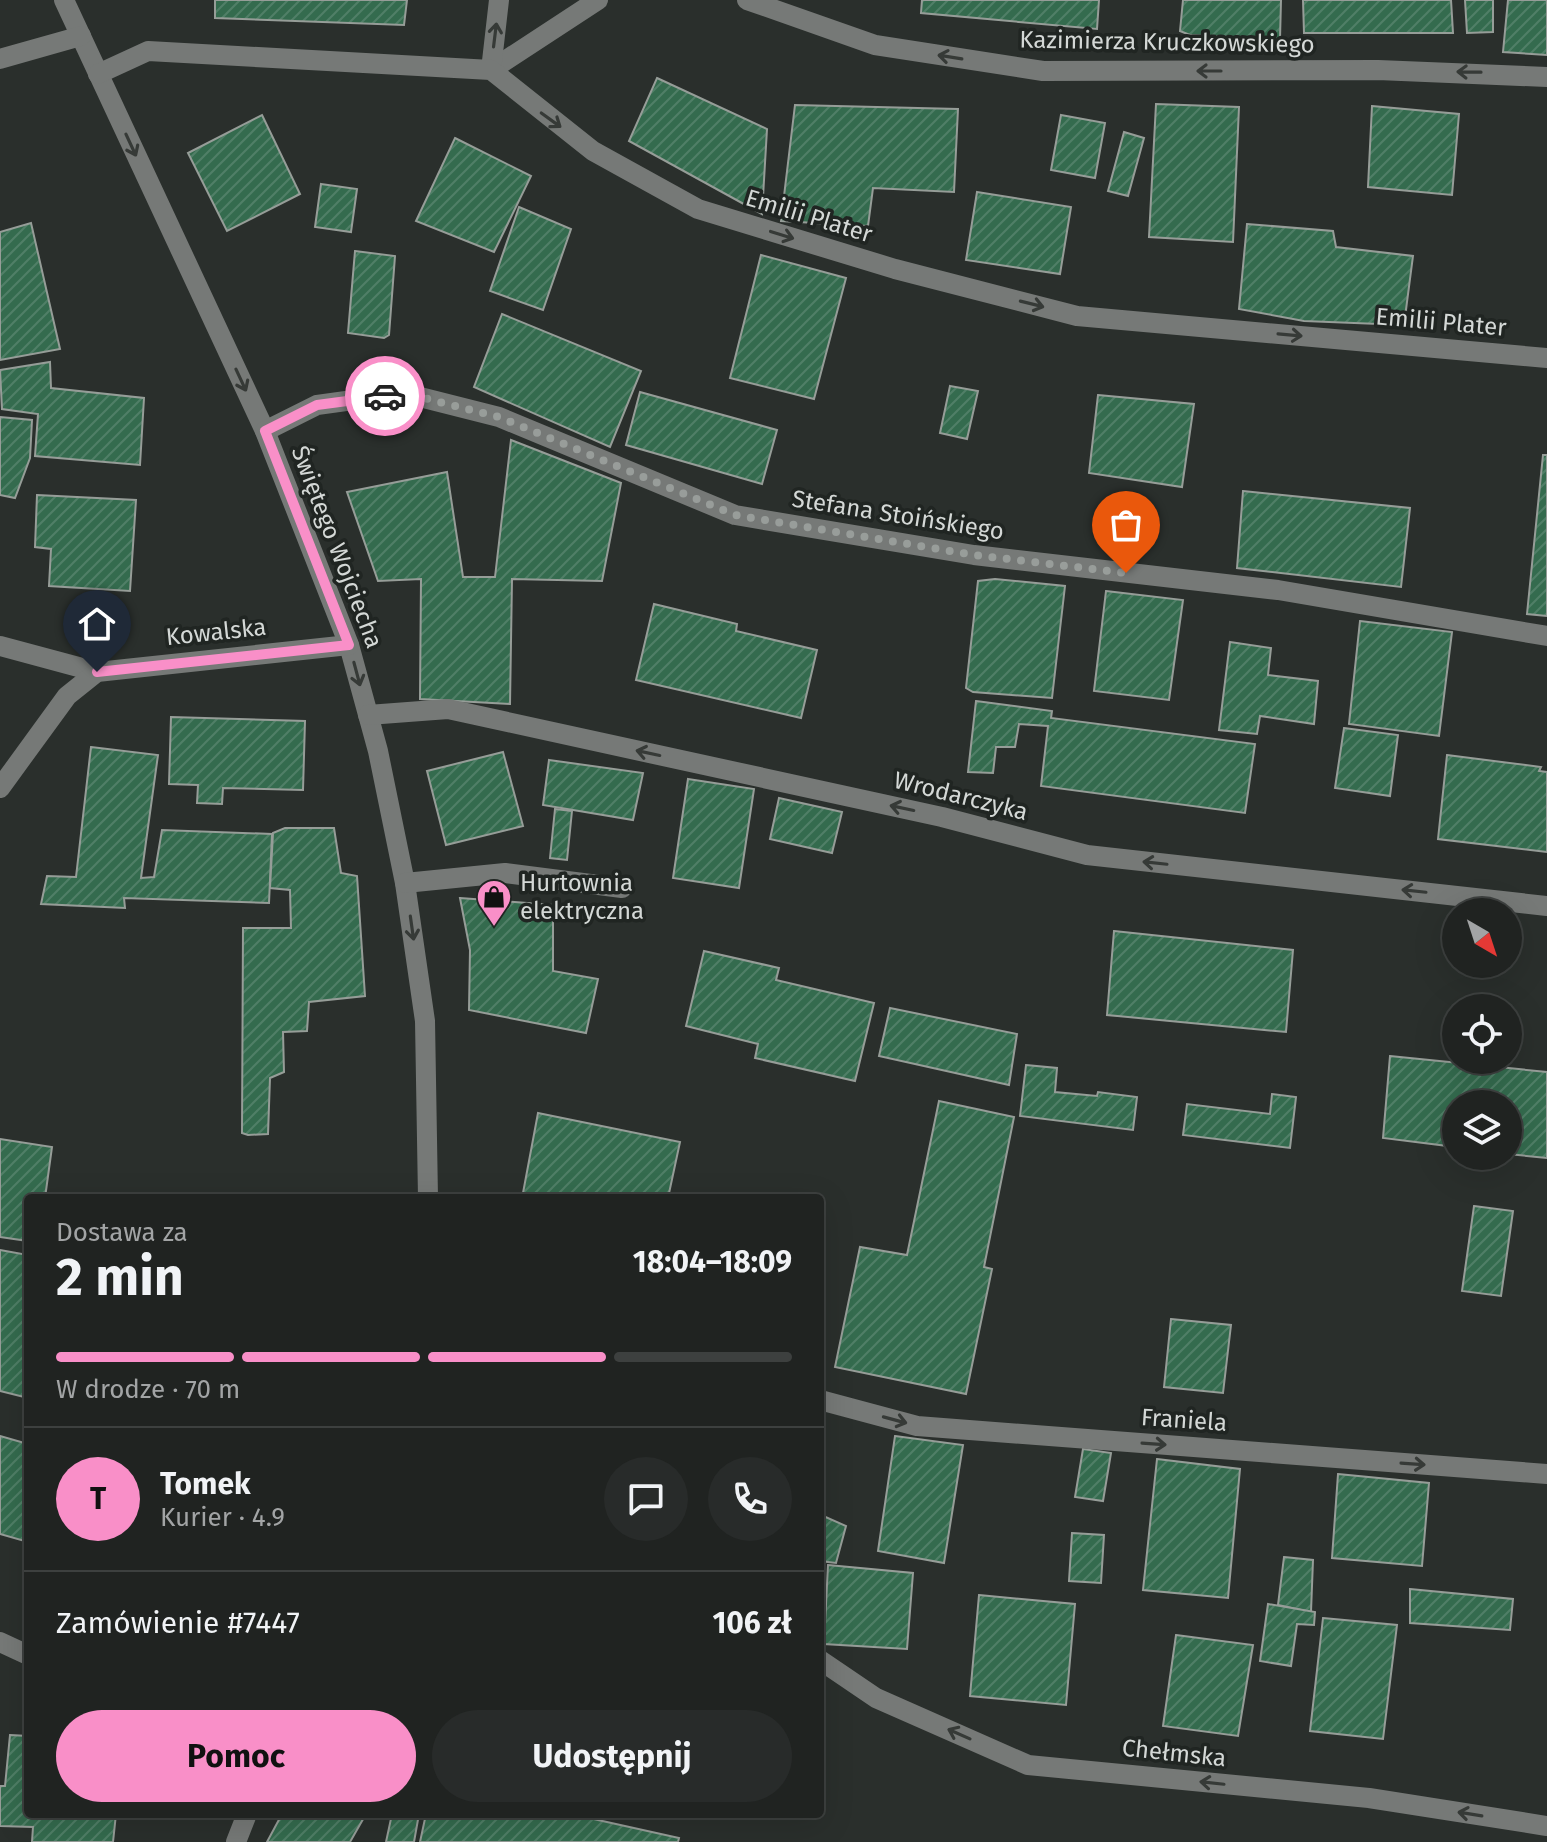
<!DOCTYPE html>
<html lang="pl">
<head>
<meta charset="utf-8">
<style>
	body { margin:0; font-family:"Fira Sans",sans-serif; background:#282b2a; color:#f1f3f6; height:100vh; display:flex; flex-direction:column; font-size:30px; white-space:nowrap }
	* { box-sizing:border-box; margin:0 }
	p { font-size:26px; color:#a2a4a5 }
	.icon { flex:none; width:44px; height:44px; fill:none; stroke:currentColor; stroke-width:2; stroke-linecap:round; stroke-linejoin:round }
	.map { position:relative; flex:1; overflow:hidden }
	.details { position:absolute; left:24px; top:1194px; width:800px; height:624px; display:flex; flex-direction:column; background:#202321; border-radius:8px; box-shadow:0 8px 32px #0002,0 0 0 2px #3d403f }
	.details>* { flex:none }
	.needle { width:52px; rotate:141deg }
	.fabs { position:absolute; left:1442px; top:898px; display:grid; gap:16px }
	.fabs a { display:grid; place-items:center; width:80px; height:80px; border-radius:50%; background:#202321; box-shadow:0 8px 32px #0002,0 0 0 2px #3d403f; font-size:40px }
	.pin { position:absolute; display:grid; place-items:center; width:68px; height:68px; color:#fff; margin:-82px -34px; border-radius:50% 50% 50% 0; rotate:-45deg; box-shadow:0 0 8px #0007 }
	.pin .icon { rotate:45deg }
	.courier { position:absolute; display:grid; place-items:center; width:80px; height:80px; margin:-40px; border:6px solid #f98fc8; border-radius:50%; background:#fff; color:#222; box-shadow:0 2px 10px #0007 }
	.overview em { font-style:normal; font-weight:700 }
	.overview div { display:flex; flex-direction:column-reverse }
	.overview { display:flex; align-items:center; justify-content:space-between; height:136px; padding:0 32px }
	h1 { font-size:52px; font-weight:700; line-height:60px }
	.bar { display:grid; grid-template-columns:repeat(4,1fr); gap:12px 8px; align-content:center; height:96px; padding:0 32px }
	.bar i { height:10px; border-radius:6px; background:#3d403f }
	.bar .active { background:#f98fc8 }
	.bar p { grid-column:span 4 }
	.line { display:flex; align-items:center; gap:20px; padding:0 32px; border-top:2px solid #3d403f }
	.line div { flex:1 }
	.round { display:grid; place-items:center; flex:none; width:84px; height:84px; border-radius:42px; background:#282b2a }
	.action { display:flex; gap:16px; margin-top:auto; padding:16px 32px }
	.action a { flex:1; height:92px; border-radius:48px; background:#f98fc8; color:#111; font-size:32px; font-weight:700; line-height:92px; text-align:center }
	.action a+a { background:#282b2a; color:#f1f3f6 }
	.map>svg:first-child { display:block }
</style>
</head>
<body>
<div class="map">
<svg width="1547" height="1842" viewBox="0 0 1547 1842">
	<defs>
		<pattern id="building-hatch" width="6" height="6" patternUnits="userSpaceOnUse" patternTransform="scale(2)"><rect width="6" height="6" fill="#346b4e"/><path d="M-1 1l2-2M0 6l6-6M5 7l2-2" fill="none" stroke="#507f67"/></pattern>
	</defs>
	<rect width="100%" height="100%" fill="#2a2f2c"/>
	<g fill="url(#building-hatch)" stroke="#969d98" stroke-width="2">
		<path d="M215 0H407L404 25 215 18Z"/>
		<path d="M922 0H1099L1097 29 921 13Z"/>
		<path d="M1183 0H1281L1280 39 1190 35 1180 31Z"/>
		<path d="M1303 0H1451L1453 33H1304Z"/>
		<path d="M1465 0H1493V32L1467 33Z"/>
		<path d="M1508 0H1547V55L1503 52Z"/>
		<path d="M657 78 767 129 762 214 629 141Z"/>
		<path d="M1156 104 1239 107 1233 242 1149 237Z"/>
		<path d="M795 105 958 109 954 192 873 188 868 226 781 221Z"/>
		<path d="M1372 106 1459 114 1452 195 1368 187Z"/>
		<path d="M262 115 300 194 227 231 188 153Z"/>
		<path d="M1061 115 1105 123 1095 178 1051 170Z"/>
		<path d="M1124 132 1144 138 1128 196 1108 191Z"/>
		<path d="M455 138 531 176 494 252 416 221Z"/>
		<path d="M321 184 357 189 351 232 315 227Z"/>
		<path d="M977 192 1071 207 1060 274 966 260Z"/>
		<path d="M519 207 571 229 543 310 490 291Z"/>
		<path d="M31 223 60 349 0 360V232Z"/>
		<path d="M1247 224 1333 231 1336 247 1413 256 1404 325 1304 321 1239 309Z"/>
		<path d="M355 251 395 256 389 335 384 338 348 333Z"/>
		<path d="M761 255 846 278 814 399 730 378Z"/>
		<path d="M502 314 641 371 610 447 474 387Z"/>
		<path d="M50 362 51 388 144 398 140 465 35 456 38 414 2 409 0 370Z"/>
		<path d="M950 386 978 391 967 439 940 433Z"/>
		<path d="M640 392 777 430 762 484 626 445Z"/>
		<path d="M1098 395 1194 404 1182 487 1089 473Z"/>
		<path d="M0 417 32 420 30 458 15 498 0 495Z"/>
		<path d="M511 440 621 483 602 581 512 579 510 704 420 699 421 579 378 581 347 492 447 472 463 577H495Z"/>
		<path d="M1543 455H1547V616L1527 614Z"/>
		<path d="M1243 491 1410 508 1401 587 1237 568Z"/>
		<path d="M37 495 136 500 130 591 49 586 51 549 35 547Z"/>
		<path d="M995 579 1065 586 1052 698 973 692 966 688 978 581Z"/>
		<path d="M1106 591 1183 600 1169 700 1094 691Z"/>
		<path d="M654 604 737 624 736 631 817 650 801 718 636 680Z"/>
		<path d="M1360 621 1452 632 1439 736 1349 724Z"/>
		<path d="M1230 642 1271 648 1268 675 1318 681 1314 724 1260 716 1257 734 1219 730Z"/>
		<path d="M976 701 1052 711 1051 718 1255 744 1245 813 1041 786 1048 726 1019 724 1015 747H996L993 773 968 772Z"/>
		<path d="M171 717 305 721 303 790 223 788 222 804 197 803 198 785 169 784Z"/>
		<path d="M1344 728 1398 735 1390 796 1335 788Z"/>
		<path d="M91 747 158 755 141 878 154 877 162 830 272 834 269 903 124 898 125 908 41 904 47 876 76 877Z"/>
		<path d="M503 752 523 826 446 845 427 771Z"/>
		<path d="M1447 755 1541 767 1539 771 1547 772V852L1438 839Z"/>
		<path d="M549 760 643 773 633 820 543 805Z"/>
		<path d="M688 779 754 789 739 888 673 878Z"/>
		<path d="M779 798 842 812 832 853 770 839Z"/>
		<path d="M555 809 572 811 567 860 550 858Z"/>
		<path d="M285 828H334L341 873 357 876 365 996 309 1002 307 1031 283 1032 284 1072 270 1078 268 1134 248 1135 242 1133 243 928H291L290 890 270 888 273 833Z"/>
		<path d="M460 898 553 905V971L598 979 586 1033 469 1010 470 950Z"/>
		<path d="M1114 931 1293 950 1286 1032 1107 1015Z"/>
		<path d="M704 951 779 968 776 980 874 1003 855 1081 755 1058 758 1044 686 1026Z"/>
		<path d="M890 1008 1017 1034 1009 1085 879 1056Z"/>
		<path d="M1390 1056 1547 1072V1158L1508 1154V1104H1456V1147L1383 1138Z"/>
		<path d="M1026 1065 1057 1068 1055 1092 1097 1096 1098 1092 1137 1097 1133 1130 1020 1116Z"/>
		<path d="M1272 1094 1296 1097 1290 1148 1183 1135 1187 1104 1270 1114Z"/>
		<path d="M939 1101 1014 1117 984 1267 992 1269 966 1394 835 1367 860 1247 907 1255Z"/>
		<path d="M538 1113 680 1142 668 1198H549L523 1193Z"/>
		<path d="M0 1139 52 1147 45 1198H28V1241L0 1237Z"/>
		<path d="M1474 1206 1513 1211 1501 1296 1462 1291Z"/>
		<path d="M0 1250 28 1255V1398L0 1391Z"/>
		<path d="M1171 1319 1231 1325 1223 1393 1164 1387Z"/>
		<path d="M0 1436 28 1444V1542L0 1534Z"/>
		<path d="M895 1436 963 1445 944 1563 878 1551Z"/>
		<path d="M1083 1449 1111 1453 1103 1501 1075 1497Z"/>
		<path d="M1157 1459 1240 1469 1228 1598 1143 1590Z"/>
		<path d="M1338 1474 1429 1483 1422 1566 1332 1558Z"/>
		<path d="M821 1515 846 1526 836 1563 820 1561Z"/>
		<path d="M1072 1533 1104 1535 1101 1583 1069 1581Z"/>
		<path d="M1284 1557 1313 1560 1311 1612 1278 1605Z"/>
		<path d="M828 1565 913 1573 907 1649 824 1644Z"/>
		<path d="M1410 1589 1513 1599 1510 1630 1410 1623Z"/>
		<path d="M979 1595 1075 1604 1066 1705 970 1696Z"/>
		<path d="M1268 1604 1315 1612 1314 1625 1297 1624 1291 1666 1260 1661Z"/>
		<path d="M1323 1618 1397 1625 1383 1739 1310 1731Z"/>
		<path d="M1176 1635 1253 1645 1238 1736 1163 1726Z"/>
		<path d="M10 1735 28 1736V1814H116L113 1842H32L33 1827 0 1826V1786H5Z"/>
		<path d="M282 1814H366L350 1842H267Z"/>
		<path d="M419 1814 414 1842H386L392 1814Z"/>
		<path d="M426 1814H571L679 1838 678 1842H420Z"/>
	</g>
	<g fill="none" stroke-linecap="round" stroke-linejoin="round">
		<g stroke="#767977" stroke-width="20">
			<path d="M64 0 265 431 349 645 378 751 405 883 425 1021 428 1198"/>
			<path d="M747 0 875 45 1043 71 1378 70 1547 77"/>
			<path d="M0 59 81 36"/>
			<path d="M491 70 598 0"/>
			<path d="M491 70 499 0"/>
			<path d="M98 74 148 51 491 70 593 151 698 209 895 269 1077 316 1547 358"/>
			<path d="M265 431 317 405 404 393 499 417 735 515 974 555 1278 590 1547 636"/>
			<path d="M0 646 97 672"/>
			<path d="M368 715 448 709 942 817 1087 855 1547 906"/>
			<path d="M0 788 67 696 97 672 349 645"/>
			<path d="M405 883 505 873 622 888"/>
			<path d="M820 1400 917 1426 1547 1474"/>
			<path d="M0 1642 28 1655"/>
			<path d="M820 1660 876 1698 1028 1765 1369 1798 1547 1826"/>
			<path d="M236 1842 247 1814"/>
		</g>
	</g>
	<defs><path id="oneway-shaft" d="M-6 0H5M1.5-3L5.5 0L1.5 3" fill="none" stroke-width="1.6" stroke-linecap="round" stroke-linejoin="round" transform="scale(2)"/></defs>
	<g stroke="#363a37">
		<use href="#oneway-shaft" transform="translate(495 35) rotate(-83)"/>
		<use href="#oneway-shaft" transform="translate(950 57) rotate(-171)"/>
		<use href="#oneway-shaft" transform="translate(1209 71) rotate(180)"/>
		<use href="#oneway-shaft" transform="translate(1469 72) rotate(-179)"/>
		<use href="#oneway-shaft" transform="translate(551 120) rotate(36)"/>
		<use href="#oneway-shaft" transform="translate(131 145) rotate(65)"/>
		<use href="#oneway-shaft" transform="translate(782 235) rotate(17)"/>
		<use href="#oneway-shaft" transform="translate(1032 304) rotate(14)"/>
		<use href="#oneway-shaft" transform="translate(1290 335) rotate(5)"/>
		<use href="#oneway-shaft" transform="translate(241 380) rotate(65)"/>
		<use href="#oneway-shaft" transform="translate(357 674) rotate(75)"/>
		<use href="#oneway-shaft" transform="translate(648 753) rotate(-168)"/>
		<use href="#oneway-shaft" transform="translate(902 808) rotate(-168)"/>
		<use href="#oneway-shaft" transform="translate(1155 863) rotate(-174)"/>
		<use href="#oneway-shaft" transform="translate(1414 891) rotate(-174)"/>
		<use href="#oneway-shaft" transform="translate(412 928) rotate(82)"/>
		<use href="#oneway-shaft" transform="translate(895 1420) rotate(15)"/>
		<use href="#oneway-shaft" transform="translate(1154 1444) rotate(4)"/>
		<use href="#oneway-shaft" transform="translate(1413 1464) rotate(4)"/>
		<use href="#oneway-shaft" transform="translate(959 1734) rotate(-156)"/>
		<use href="#oneway-shaft" transform="translate(1212 1783) rotate(-174)"/>
		<use href="#oneway-shaft" transform="translate(1470 1814) rotate(-171)"/>
	</g>
	<g fill="none" stroke-linecap="round" stroke-linejoin="round">
		<path stroke="#989d9a" stroke-width="8" stroke-dasharray="0 14.4" d="M385 396 404 393 499 417 735 515 974 555 1126 573"/>
		<path stroke="#f98fc8" stroke-width="10" d="M97 672 349 645 265 431 317 405 385 396"/>
	</g>
	<defs>
		<symbol id="shop-pin" viewBox="-11 -11 22 30"><path d="M0 17L-7.5 6A9.5 9.5 0 1 1 7.5 6Z" fill="#f98fc8" stroke="#202522"/><path d="M-5-2.5h2.3a2.7 3.5 0 0 1 5.4 0H5L5.5 6h-11ZM-1.5-2.5h3a1.5 2.3 0 0 0-3 0Z" fill="#111"/></symbol>
	</defs>
	<g fill-rule="evenodd">
		<use href="#shop-pin" x="474" y="877" width="40" height="54"/>
	</g>
	<g text-anchor="middle" stroke-width="7" stroke-linejoin="round" paint-order="stroke">
		<g font-size="24" fill="#d4d8d6" stroke="#202522">
			<text transform="translate(1167 42) rotate(1)" y="8">Kazimierza Kruczkowskiego</text>
			<text transform="translate(809 216) rotate(17)" y="8">Emilii Plater</text>
			<text transform="translate(1441 322) rotate(5)" y="8">Emilii Plater</text>
			<text transform="translate(898 515) rotate(9)" y="8">Stefana Stoińskiego</text>
			<text transform="translate(337 547) rotate(69)" y="8">Świętego Wojciecha</text>
			<text transform="translate(216 632) rotate(-6)" y="8">Kowalska</text>
			<text transform="translate(961 796) rotate(14)" y="8">Wrodarczyka</text>
			<text transform="translate(1184 1420) rotate(4)" y="8">Franiela</text>
			<text transform="translate(1174 1753) rotate(6)" y="8">Chełmska</text>
		</g>
		<g font-size="24" fill="#d4d8d6" stroke="#202522" text-anchor="start">
			<text x="520" y="891">Hurtownia<tspan x="520" dy="28">elektryczna</tspan></text>
		</g>
	</g>
</svg>
<div class="fabs">
<a><svg class="needle" viewBox="-14 -14 28 28"><path d="M0-13l5 13h-10z" fill="#e53935"/><path d="M0 13l5-13h-10z" fill="#a2a4a5"/></svg></a>
<a><svg class="icon" aria-label="locate" viewBox="0 0 24 24"><circle cx="12" cy="12" r="6"/><path d="M12 2v4M12 18v4M2 12h4M18 12h4"/></svg></a>
<a><svg class="icon" aria-label="layers" viewBox="0 0 24 24"><path d="M12 4l9 5-9 5-9-5zM3 14l9 5 9-5"/></svg></a>
</div>
<div class="pin" style="left:1126px;top:573px;background:#ea580c"><svg class="icon" aria-label="bag" viewBox="0 0 24 24"><path d="M5 8h14l-1 12H6zM9 8a3 3 0 0 1 6 0"/></svg></div>
<div class="pin" style="left:97px;top:672px;background:#1f2937"><svg class="icon" aria-label="home" viewBox="0 0 24 24"><path d="M3 11l9-7 9 7M6 9v11h12V9"/></svg></div>
<div class="courier" style="left:385px;top:396px"><svg class="icon" aria-label="car" viewBox="0 0 24 24"><path d="M5 17H2v-5l4-1 3-4h7l3 4 3 1v5h-3M9 17h6M6 11h13"/><circle cx="7" cy="17" r="2"/><circle cx="17" cy="17" r="2"/></svg></div>
<section class="details">
<div class="overview"><div><h1>2 min</h1><p>Dostawa za</p></div><em>18:04–18:09</em></div>
<div class="bar"><i class="active"></i><i class="active"></i><i class="active"></i><i></i><p>W drodze · 70 m</p></div>
<div class="line" style="height:144px"><b class="round" style="background:#f98fc8;color:#111">T</b><div><b>Tomek</b><p>Kurier · 4.9</p></div><a class="round"><svg class="icon" aria-label="chat" viewBox="0 0 24 24"><path d="M4 5h16v11H9l-5 4z"/></svg></a><a class="round"><svg class="icon" aria-label="phone" viewBox="0 0 24 24"><path d="M5 4h4l2 5-3 2q2 4 5 5l2-3 5 2v4C11 20 4 13 5 4z"/></svg></a></div>
<div class="line" style="height:104px"><div>Zamówienie #7447</div><b>106 zł</b></div>
<div class="action"><a>Pomoc</a><a>Udostępnij</a></div>
</section>
</div>
</body>
</html>
